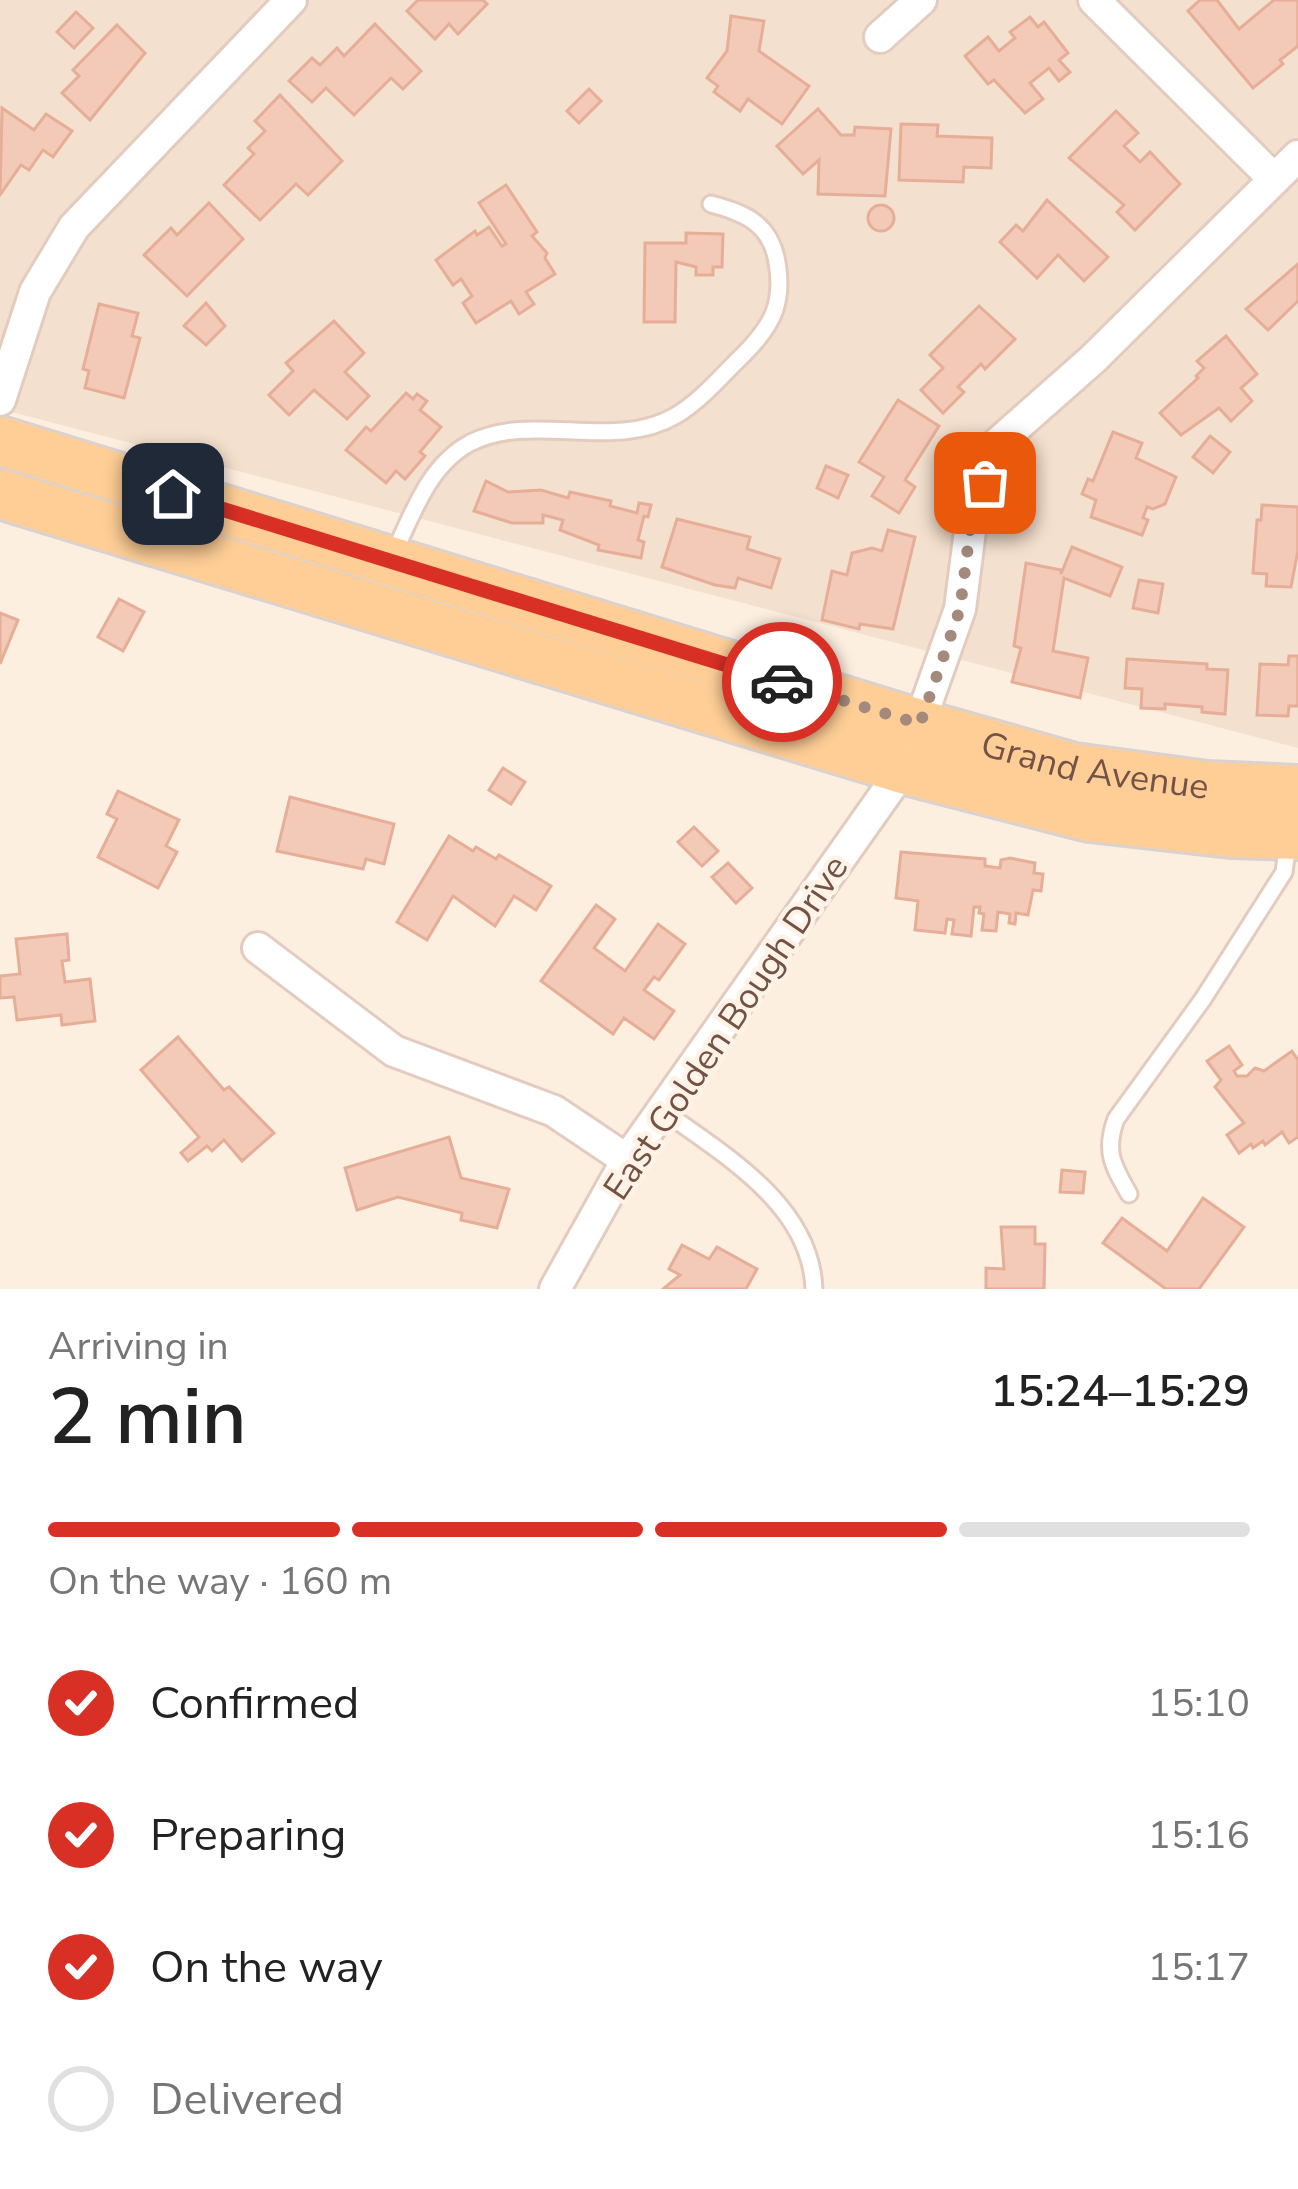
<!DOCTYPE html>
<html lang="en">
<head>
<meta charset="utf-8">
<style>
	body { margin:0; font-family:"Nunito Sans",sans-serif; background:#f2f2f2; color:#222; height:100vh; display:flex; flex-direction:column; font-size:45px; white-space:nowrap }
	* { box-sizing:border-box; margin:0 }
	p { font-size:39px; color:#767676 }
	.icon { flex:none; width:66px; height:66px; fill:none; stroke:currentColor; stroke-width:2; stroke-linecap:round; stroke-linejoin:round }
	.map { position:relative; height:1289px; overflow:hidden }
	.panel { display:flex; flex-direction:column; background:#fff; flex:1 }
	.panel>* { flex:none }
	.pin { position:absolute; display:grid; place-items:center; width:102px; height:102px; color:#fff; margin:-51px; border-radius:24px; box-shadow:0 6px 18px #0006 }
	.courier { position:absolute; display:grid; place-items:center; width:120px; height:120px; margin:-60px; border:9px solid #d93025; border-radius:50%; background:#fff; color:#222; box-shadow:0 3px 15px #0007 }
	.headline em { font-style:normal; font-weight:600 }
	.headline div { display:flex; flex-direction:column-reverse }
	.headline { display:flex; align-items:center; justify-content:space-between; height:204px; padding:0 48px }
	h1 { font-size:78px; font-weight:600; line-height:90px }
	.bar { display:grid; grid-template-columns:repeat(4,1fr); gap:18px 12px; align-content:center; height:144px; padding:0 48px }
	.bar i { height:15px; border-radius:9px; background:#e0e0e0 }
	.bar .selected { background:#d93025 }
	.bar p { grid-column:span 4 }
	ol { padding:0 48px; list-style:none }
	li { display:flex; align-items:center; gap:36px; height:132px }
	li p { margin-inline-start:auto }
	li .icon { padding:12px; border-radius:50%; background:#d93025; color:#fff; stroke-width:4 }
	li:last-child { color:#767676 }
	li i { width:66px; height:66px; border:6px solid #e0e0e0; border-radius:50% }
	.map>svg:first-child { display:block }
</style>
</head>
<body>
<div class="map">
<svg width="1298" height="1289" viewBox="0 0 1298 1289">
	<rect width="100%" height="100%" fill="#fdefe0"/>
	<path fill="#f4e0ce" d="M0 0H1298V748L0 409Z"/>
	<g fill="#f3c9b7" stroke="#e6ae97" stroke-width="3">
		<path d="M418 0H483L487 4 458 34 449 24 435 39 407 11Z"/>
		<path d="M1200 0H1217L1239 29 1274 0H1298V46L1280 60 1283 64 1253 88 1188 11Z"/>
		<path d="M76 12 93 28 74 48 57 32Z"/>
		<path d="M731 16 764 21 759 51 809 86 782 124 748 99 740 111 714 92 718 86 707 78 727 51Z"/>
		<path d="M1030 17 1038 27 1044 22 1068 53 1059 60 1070 72 1059 81 1049 68 1030 83 1043 99 1025 113 994 80 988 84 965 56 988 37 999 51 1015 38 1010 32Z"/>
		<path d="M375 24 421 71 403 89 391 78 354 115 326 88 312 102 289 81 312 58 320 65 337 48 344 56Z"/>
		<path d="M117 25 145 53 90 120 62 93 79 76 73 70Z"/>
		<path d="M589 89 601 101 579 123 567 111Z"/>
		<path d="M280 95 342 161 308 195 296 184 260 220 224 185 254 154 248 148 265 131 255 121Z"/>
		<path d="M2 108 34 130 46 114 72 131 53 157 43 150 29 170 21 165 0 195Z"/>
		<path d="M818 109 841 135H854L855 127 891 129 885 196 818 194 819 160 803 174 777 146Z"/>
		<path d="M1116 111 1138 133 1124 146 1140 162 1150 152 1180 184 1135 230 1117 212 1124 205 1069 158Z"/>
		<path d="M901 124 938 125 937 136 992 138 991 168 964 167 963 182 899 180Z"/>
		<path d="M506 185 537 232 532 236 547 253 545 258 555 274 526 292 534 304 519 314 511 301 476 323 463 303 472 296 461 279 453 285 436 260 475 231 477 235 489 227 502 246 506 244 479 203Z"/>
		<path d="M1047 200 1108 257 1084 281 1058 255 1037 278 1000 242 1016 225 1023 231Z"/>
		<path d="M209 203 243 239 187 296 144 255 171 228 177 235Z"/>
		<circle cx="881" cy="218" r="13"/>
		<path d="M686 233 723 234 722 267H713V275H696V267L676 262 675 322H644L645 243H686Z"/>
		<path d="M1298 264V301L1268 330 1246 309Z"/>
		<path d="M206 303 225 326 206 345 184 326Z"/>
		<path d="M99 304 138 313 132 336 140 338 124 398 85 388 89 371 83 369Z"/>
		<path d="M979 306 1015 339 985 369 981 364 958 387 964 392 943 413 921 390 943 368 930 355Z"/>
		<path d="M334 321 364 353 345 372 369 396 347 419 314 390 289 415 269 395 293 371 286 363Z"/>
		<path d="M1226 336 1257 374 1241 388 1252 401 1231 421 1219 408 1181 435 1160 413 1198 378 1196 376 1204 368 1197 361Z"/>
		<path d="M406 393 413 399 417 394 427 401 420 410 441 427 420 452 425 456 405 479 396 471 386 483 346 450 366 427 371 431Z"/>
		<path d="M898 400 939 426 905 480 915 487 899 513 872 496 884 477 859 462Z"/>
		<path d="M1113 432 1142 443 1136 458 1176 477 1165 504 1153 509 1147 507 1143 518 1148 520 1142 535 1091 517 1096 500 1082 494 1088 479 1093 481Z"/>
		<path d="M1210 436 1230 452 1213 473 1193 457Z"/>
		<path d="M826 466 848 475 838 498 817 488Z"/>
		<path d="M486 481 508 492 541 490 568 498 570 492 611 501 610 506 637 513 639 503 651 505 648 517 644 516 638 540 644 542 641 558 598 550 599 545 560 530 563 520 543 515V523H512L474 511Z"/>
		<path d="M1262 505 1298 507V550L1291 587 1266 586 1267 574 1253 573 1257 520H1261Z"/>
		<path d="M677 519 750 537 747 549 780 559 771 588 738 578 735 588 715 585 662 567Z"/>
		<path d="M888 530 915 537 893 629 860 624 859 629 822 620 832 571 847 575 852 553 872 548 882 551Z"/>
		<path d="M1072 547 1122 567 1110 596 1064 578 1053 651 1088 658 1080 698 1012 682 1021 648 1014 646 1026 563 1061 570V574Z"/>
		<path d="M1139 580 1163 584 1158 613 1133 608Z"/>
		<path d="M119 599 144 612 123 651 98 637Z"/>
		<path d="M0 613 18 620 0 664Z"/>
		<path d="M1289 656H1298V706H1289L1288 716 1257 715 1260 664 1288 665Z"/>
		<path d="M1127 659 1207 664V669L1228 670 1225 714 1202 712V707L1165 704V709L1141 708 1142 689 1125 688Z"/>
		<path d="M503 768 525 782 511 804 489 790Z"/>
		<path d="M118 791 179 820 166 846 177 852 158 888 98 857 117 819 107 814Z"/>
		<path d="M290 797 394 824 384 864 366 859 363 869 277 851Z"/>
		<path d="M694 827 718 851 702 866 678 842Z"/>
		<path d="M449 836 473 851 476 847 496 859 499 855 551 886 536 910 514 896 495 926 453 896 427 940 397 922Z"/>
		<path d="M901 852 985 859V866L1000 868 1001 860 1010 858 1035 863 1034 873 1043 874 1041 891 1033 890 1028 915 1016 913 1015 924 1009 923 1010 914 998 912 996 931 982 930 984 914 979 913 980 907H974L971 936 952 934 954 920 947 919 945 933 915 930 918 901 896 898Z"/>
		<path d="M728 863 752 888 736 903 712 877Z"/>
		<path d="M596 905 615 919 594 948 625 971 658 924 685 944 659 980 654 977 644 990 674 1011 654 1039 624 1018 613 1034 541 981Z"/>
		<path d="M67 934 69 960 62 961 65 982 90 979 95 1021 62 1025 61 1015 17 1020 14 997 0 998V976L20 974 16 939Z"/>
		<path d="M178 1037 224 1090 229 1087 274 1133 242 1161 224 1140 212 1151 207 1146 188 1161 181 1153 199 1137 141 1070Z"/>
		<path d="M1229 1046 1242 1065 1234 1071 1237 1076H1247L1255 1068 1264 1071 1292 1051 1298 1060V1137L1289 1143 1282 1132 1265 1145 1263 1141 1253 1148 1251 1144 1239 1153 1227 1135 1244 1123 1215 1087 1221 1080 1207 1061Z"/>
		<path d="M449 1137 461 1178 509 1189 497 1228 461 1220 462 1213 398 1197 357 1210 345 1168Z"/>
		<path d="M1062 1170 1085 1172 1083 1193 1060 1192Z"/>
		<path d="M1203 1198 1244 1227 1199 1289H1166L1103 1243 1122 1218 1167 1251Z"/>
		<path d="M1001 1227H1035V1244H1045L1044 1289H986V1268L1004 1269Z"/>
		<path d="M682 1245 709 1259 717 1247 757 1269 746 1289H663L680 1275 669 1269Z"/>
	</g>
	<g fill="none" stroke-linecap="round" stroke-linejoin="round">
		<defs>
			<g id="lane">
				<path d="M394 553C413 513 429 465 470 443 533 411 612 452 675 416 701 401 722 375 743 355 774 324 785 301 776 257 768 222 742 212 711 204"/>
				<path d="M662 1110C722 1154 811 1204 814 1289"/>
				<path d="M1129 1194C1113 1166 1104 1151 1116 1119L1203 999 1284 872 1288 843"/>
			</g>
			<g id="street">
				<path d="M1094 0 1272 177"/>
				<path d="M880 37 921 0"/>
				<path d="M0 400 35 292 74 227 291 0"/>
				<path d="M258 948 394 1051 554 1111 627 1160"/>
				<path d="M555 1289 627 1160 903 769 960 609 971 523 998 443 1093 359 1298 156"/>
			</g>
			<g id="primary">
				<path id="s1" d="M0 441 919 724 1074 768 1207 786 1298 790"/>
				<path d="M0 494 903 769 1090 817 1231 833 1298 835"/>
			</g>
		</defs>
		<use href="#lane" stroke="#e3ccbf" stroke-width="21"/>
		<use href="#street" stroke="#e3ccbf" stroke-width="36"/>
		<use href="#primary" stroke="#dbd2cf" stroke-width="54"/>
		<use href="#lane" stroke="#fff" stroke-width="15"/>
		<use href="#street" stroke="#fff" stroke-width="30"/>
		<use href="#primary" stroke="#fece96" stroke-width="48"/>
	</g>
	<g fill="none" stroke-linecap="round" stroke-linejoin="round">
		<path stroke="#a48a7d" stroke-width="12" stroke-dasharray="0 21.6" d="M782 682 920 724 960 609 971 523 985 483"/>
		<path stroke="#d93025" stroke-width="15" d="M173 494 782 682"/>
	</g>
	<g text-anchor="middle" stroke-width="9" stroke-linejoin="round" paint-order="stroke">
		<g font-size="36" fill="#745347" stroke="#fff3e7">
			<text dy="13" stroke="none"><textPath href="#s1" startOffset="1143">Grand Avenue</textPath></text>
			<text transform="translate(725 1027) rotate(-56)" y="13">East Golden Bough Drive</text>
		</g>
	</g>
</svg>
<div class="pin" style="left:985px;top:483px;background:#ea580c"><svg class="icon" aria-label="bag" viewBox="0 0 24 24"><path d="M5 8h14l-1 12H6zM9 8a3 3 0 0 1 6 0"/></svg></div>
<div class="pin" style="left:173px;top:494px;background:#1f2937"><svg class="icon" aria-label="home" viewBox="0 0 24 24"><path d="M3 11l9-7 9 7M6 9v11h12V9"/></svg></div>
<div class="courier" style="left:782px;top:682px"><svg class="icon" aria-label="car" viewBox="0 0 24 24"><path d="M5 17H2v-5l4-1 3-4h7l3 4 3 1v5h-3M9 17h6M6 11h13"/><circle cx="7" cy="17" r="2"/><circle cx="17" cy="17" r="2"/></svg></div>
</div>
<section class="panel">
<div class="headline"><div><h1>2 min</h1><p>Arriving in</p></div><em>15:24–15:29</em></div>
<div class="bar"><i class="selected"></i><i class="selected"></i><i class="selected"></i><i></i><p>On the way · 160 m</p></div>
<ol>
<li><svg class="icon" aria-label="check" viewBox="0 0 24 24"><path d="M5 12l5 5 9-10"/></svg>Confirmed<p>15:10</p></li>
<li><svg class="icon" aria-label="check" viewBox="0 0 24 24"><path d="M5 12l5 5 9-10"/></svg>Preparing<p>15:16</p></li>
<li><svg class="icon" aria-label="check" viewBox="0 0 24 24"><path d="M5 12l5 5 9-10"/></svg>On the way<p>15:17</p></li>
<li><i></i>Delivered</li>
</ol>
</section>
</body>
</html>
